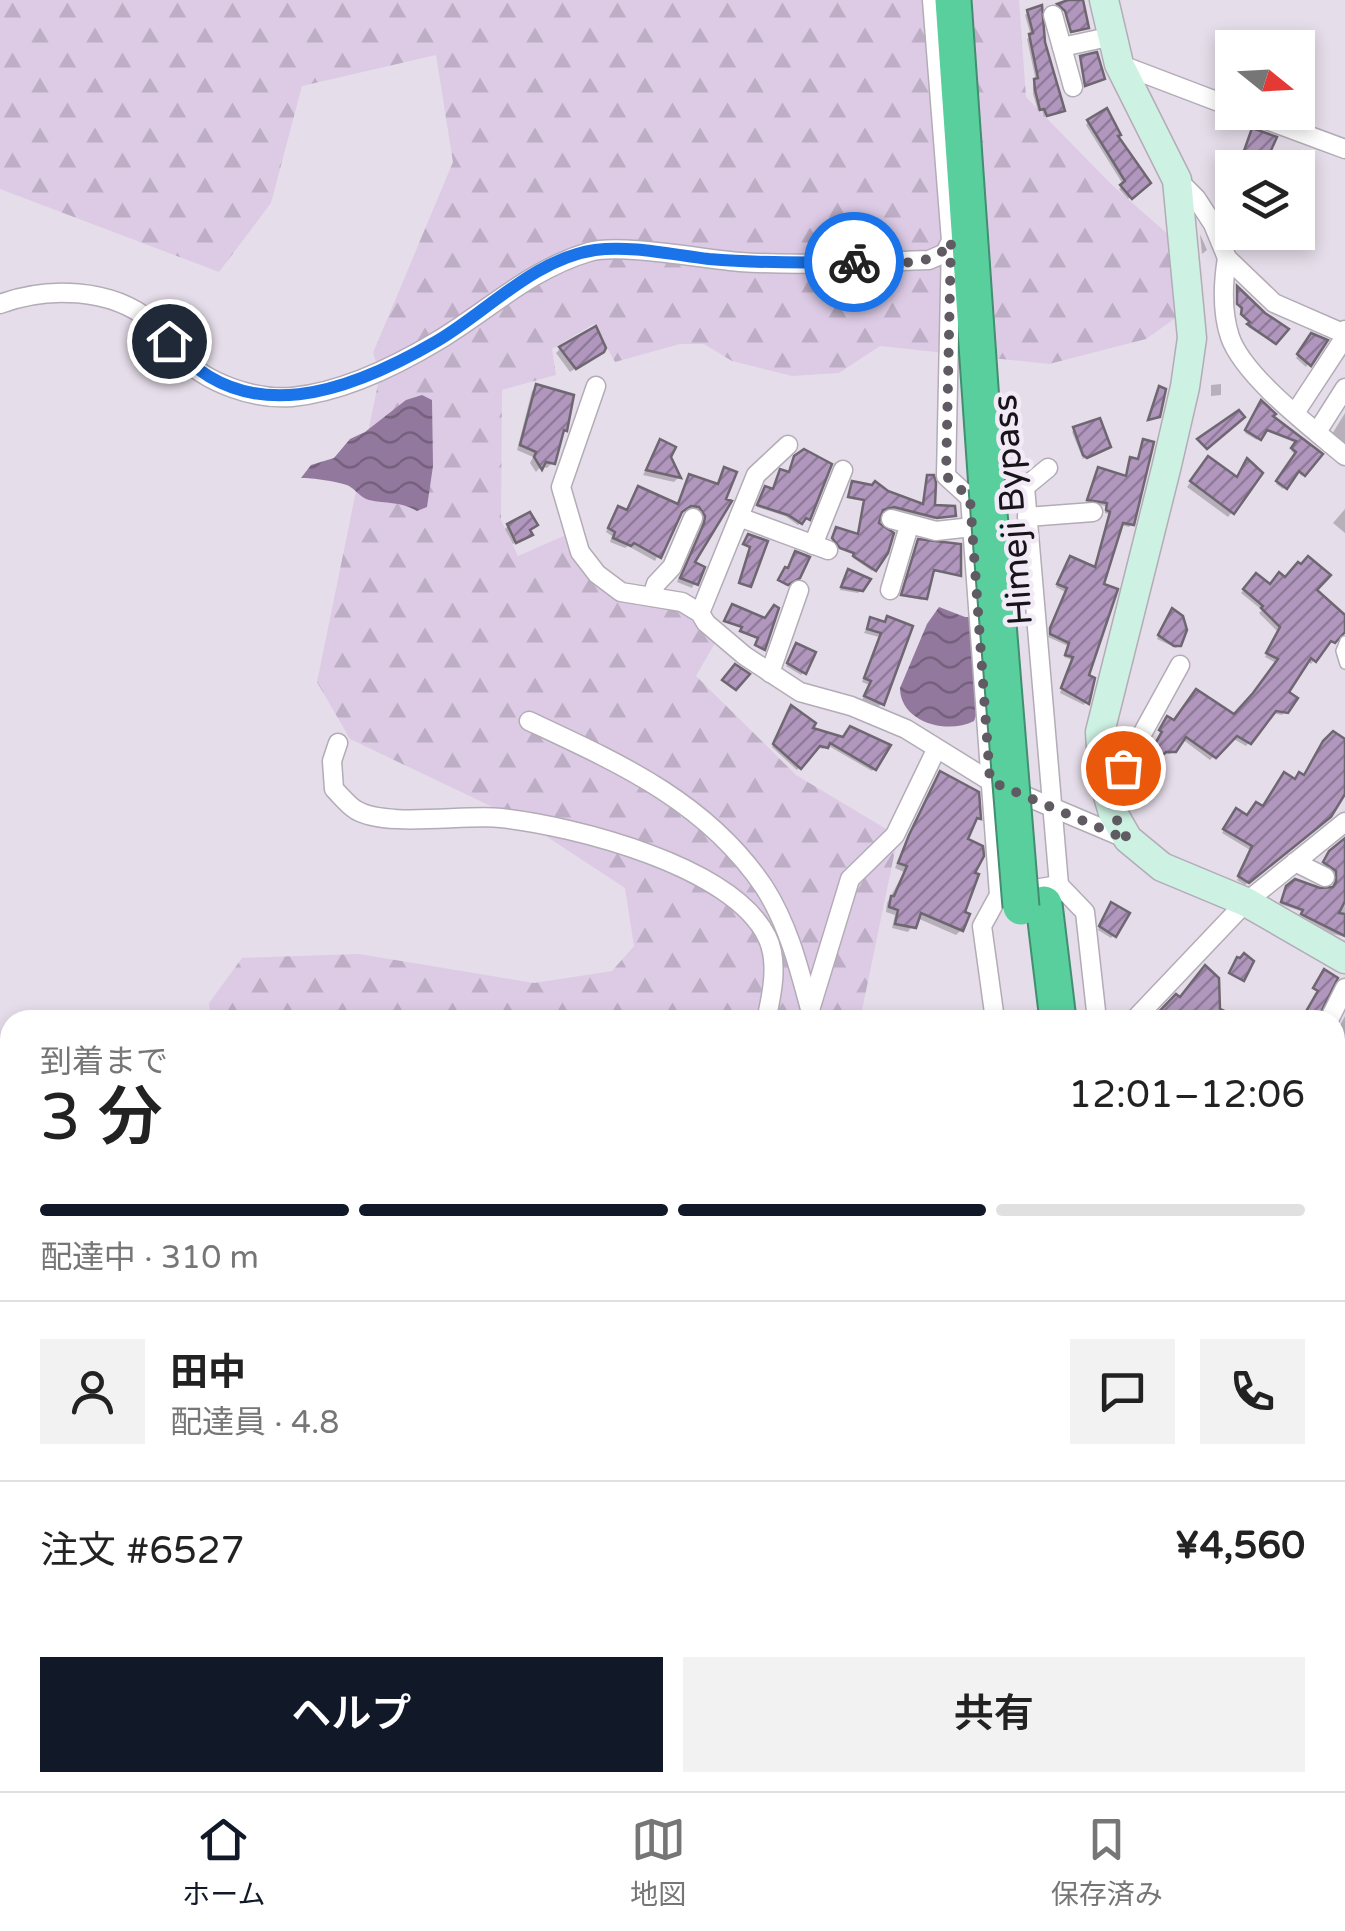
<!DOCTYPE html>
<html lang="ja">
<head>
<meta charset="utf-8">
<style>
	body { margin:0; font-family:"Varela Round","Noto Sans JP",sans-serif; background:#f2f2f2; color:#222; height:100vh; display:flex; flex-direction:column; font-size:38px; white-space:nowrap }
	* { box-sizing:border-box; margin:0 }
	p { font-size:32px; color:#767676 }
	.icon { flex:none; width:55px; height:55px; fill:none; stroke:currentColor; stroke-width:2; stroke-linecap:round; stroke-linejoin:round }
	.map { position:relative; flex:1; overflow:hidden }
	.sheet { position:absolute; left:0px; top:1010px; width:1345px; height:782px; display:flex; flex-direction:column; background:#fff; border-radius:30px 30px 0 0; box-shadow:0 5px 15px #0003 }
	.sheet>* { flex:none }
	.needle { width:65px; rotate:108deg }
	.controls { position:absolute; left:1215px; top:30px; display:grid; gap:20px }
	.controls a { display:grid; place-items:center; width:100px; height:100px; border-radius:0px; background:#fff; box-shadow:0 5px 15px #0003; font-size:50px }
	.pin { position:absolute; display:grid; place-items:center; width:85px; height:85px; color:#fff; margin:-42px; border:5px solid #fff; border-radius:50%; box-shadow:0 2px 10px #0007 }
	.courier { position:absolute; display:grid; place-items:center; width:100px; height:100px; margin:-50px; border:8px solid #1a73e8; border-radius:50%; background:#fff; color:#222; box-shadow:0 2px 12px #0007 }
	.head em { font-style:normal; font-weight:600 }
	.head div { display:flex; flex-direction:column-reverse }
	.head { display:flex; align-items:center; justify-content:space-between; height:170px; padding:0 40px }
	h1 { font-size:65px; font-weight:600; line-height:75px }
	.bar { display:grid; grid-template-columns:repeat(4,1fr); gap:15px 10px; align-content:center; height:120px; padding:0 40px }
	.bar i { height:12px; border-radius:8px; background:#e0e0e0 }
	.bar .on { background:#111827 }
	.bar p { grid-column:span 4 }
	.line { display:flex; align-items:center; gap:25px; padding:0 40px; border-top:2px solid #e0e0e0 }
	.line div { flex:1 }
	.round { display:grid; place-items:center; flex:none; width:105px; height:105px; border-radius:0px; background:#f2f2f2 }
	.primary-button { display:flex; gap:20px; margin-top:auto; padding:20px 40px }
	.primary-button a { flex:1; height:115px; border-radius:0px; background:#111827; color:#fff; font-size:40px; font-weight:600; line-height:115px; text-align:center }
	.primary-button a+a { background:#f2f2f2; color:#222 }
	.menu { display:flex; justify-content:space-around; align-items:center; height:140px; border-top:2px solid #e0e0e0; background:#fff; font-size:28px; color:#767676 }
	.menu a { display:grid; justify-items:center; gap:5px }
	.menu .on { color:#111827 }
	.map>svg:first-child { display:block }
</style>
</head>
<body>
<div class="map">
<svg width="1345" height="1791" viewBox="0 0 1345 1791">
	<defs>
		<pattern id="forest-firs" width="22" height="20" patternUnits="userSpaceOnUse" patternTransform="scale(2.5)"><rect width="22" height="20" fill="#ddcbe6"/><path d="M5 1l3.5 6h-7zM16 11l3.5 6h-7z" fill="#bdadc5"/></pattern>
		<pattern id="water-waves" width="16" height="10" patternUnits="userSpaceOnUse" patternTransform="scale(2.5)"><rect width="16" height="10" fill="#91789c"/><path d="M0 5q4-4 8 0t8 0" fill="none" stroke="#75617e"/></pattern>
		<pattern id="building-hatch" width="6" height="6" patternUnits="userSpaceOnUse" patternTransform="scale(2.5)"><rect width="6" height="6" fill="#b197bd"/><path d="M-1 1l2-2M0 6l6-6M5 7l2-2" fill="none" stroke="#8f7a99"/></pattern>
	</defs>
	<rect width="100%" height="100%" fill="#e5dde9"/>
	<g fill="url(#forest-firs)">
		<path d="M0 0H1019L1026 97 1111 184 1180 245 1181 314 1146 339 1049 364 880 346 839 373 792 376 732 361 704 344H680L615 362 594 324 552 349 556 375 502 390 501 520 518 556 566 535 590 579 638 606 657 605 680 610 715 643 696 676 796 775 898 836 860 1020H211L209 1003 242 958 359 954 534 983 612 971 634 946 625 888 526 823 350 739 317 682 380 374 373 353 453 162 436 55 302 86 271 203 219 272 0 189Z"/>
		<path d="M0 1771H10V1782L91 1783 111 1791H0Z"/>
		<path d="M1001 1783H1043L1059 1791H915L945 1783Z"/>
	</g>
	<g fill="url(#water-waves)">
		<path d="M422 395 432 400 433 466 427 507 417 511C400 501 387 504 369 500 361 498 356 490 349 486 338 481 312 478 301 478L311 465 334 458 350 439 365 432 406 400Z"/>
		<path d="M939 607 965 617H982L990 676 974 721C947 735 900 722 900 688L927 624Z"/>
		<path d="M10 1163V1281L0 1296V1164Z"/>
	</g>
	<g fill="#0003">
		<path d="M1028 12 1042 43 1063 110 1044 117 1042 111H1038L1033 94V84L1036 81 1027 39 1031 36 1025 15Z"/>
		<path d="M1088 122 1115 136 1148 183 1128 199 1119 189 1124 186 1086 125Z"/>
		<path d="M1232 179V224L1217 200 1222 185 1226 180 1231 182Z"/>
		<path d="M1200 234 1207 250 1202 254Z"/>
		<path d="M1237 290 1263 315 1285 330 1273 343 1248 327 1250 324 1241 316Z"/>
		<path d="M1309 339 1324 341 1306 367 1296 358Z"/>
		<path d="M560 349 602 351 570 372 556 353Z"/>
		<path d="M1221 384V395L1211 396V385Z"/>
		<path d="M537 387 565 429 560 434 552 463 547 468 541 466 536 472 530 463 533 457 517 450 532 391Z"/>
		<path d="M1260 405 1320 455 1302 476 1296 471 1283 489 1276 484 1296 455 1291 451 1296 443 1264 430 1257 440 1245 433Z"/>
		<path d="M1345 413V445L1332 434Z"/>
		<path d="M1074 429 1105 449 1083 459 1072 432Z"/>
		<path d="M661 442 678 478 674 482 643 475Z"/>
		<path d="M1144 442 1132 524 1129 527 1120 525 1101 586 1086 676 1093 680 1084 705 1060 693 1072 660 1064 657 1068 646 1048 637 1065 592 1056 587 1068 562 1094 570 1108 514 1105 513V506L1086 502 1096 472 1099 469 1125 478 1128 463 1137 462Z"/>
		<path d="M1204 464 1236 479 1243 465 1232 512 1228 517 1187 487Z"/>
		<path d="M725 470 691 563 702 568 692 588 677 582 701 529 702 520 695 510 684 509 679 513 655 561 628 546 625 548 610 542 612 536 606 532 614 513 618 509 626 513 639 489 676 506 690 476 716 486Z"/>
		<path d="M779 474H789L808 518 798 525 785 516 757 507 763 492 772 491Z"/>
		<path d="M928 477 932 507 953 515 934 519 883 507 877 514 886 552 872 571 853 558 854 555 839 549 832 541 836 531 858 537 864 500 849 498 851 486 887 493 923 506Z"/>
		<path d="M1345 509V533L1333 523Z"/>
		<path d="M508 526 528 530 527 537 513 544 505 529Z"/>
		<path d="M917 544 959 575 931 571 922 600 901 596Z"/>
		<path d="M846 575 861 590 858 593 840 590Z"/>
		<path d="M1256 576 1270 587 1313 590 1345 617V625L1311 664 1306 660 1286 692V711L1282 715 1271 713 1246 746 1232 738 1210 760 1182 739 1170 754 1150 755 1164 722 1234 717 1276 663 1265 657 1278 632 1259 613 1262 610 1241 593Z"/>
		<path d="M1169 614 1179 645 1176 648 1157 639Z"/>
		<path d="M871 620 883 624 882 703 878 707 862 700 869 685 862 682 879 637 864 633Z"/>
		<path d="M794 649 804 672 801 675 786 666Z"/>
		<path d="M789 710 810 729 840 739 835 747 840 750 851 729 874 768 872 771 827 745 823 749 816 747 797 770 772 747Z"/>
		<path d="M1345 742V792L1325 820 1245 885 1237 880 1250 850 1222 833 1233 814 1247 818 1262 808Z"/>
		<path d="M940 774 978 818 965 840 981 855 962 913 961 930 956 935 917 918 908 932 892 928 895 915 886 912 887 903 904 872 895 868 905 843Z"/>
		<path d="M1345 841V937L1333 934 1301 916 1303 912 1280 904 1285 891 1333 889 1335 873 1323 865 1328 855Z"/>
		<path d="M1109 907 1114 935 1111 938 1098 930Z"/>
		<path d="M1345 1016V1039L1335 1035Z"/>
		<path d="M1335 1060 1345 1063V1113L1335 1106Z"/>
		<path d="M1335 1134 1345 1138V1182L1335 1179Z"/>
		<path d="M1335 1207 1345 1211V1261L1335 1255Z"/>
		<path d="M1335 1382 1345 1385V1421L1335 1415Z"/>
		<path d="M1335 1471 1345 1476V1498L1335 1512Z"/>
		<path d="M1338 1549 1345 1554V1573L1335 1585V1552Z"/>
		<path d="M1345 1627V1643L1339 1639Z"/>
		<path d="M1345 1676V1767L1335 1762V1692Z"/>
		<path d="M640 1782H655L653 1791H638Z"/>
		<path d="M1272 1782 1276 1791H1241L1229 1782Z"/>
		<path d="M1301 1782H1329L1342 1791H1310Z"/>
	</g>
	<g fill="url(#building-hatch)" stroke="#6e6771" stroke-width="2.5">
		<path d="M1068 0H1083L1089 28 1071 32 1065 11 1057 4Z"/>
		<path d="M1042 5 1045 42 1065 111 1047 116 1044 109 1040 110 1035 90 1034 79 1038 78 1029 34 1033 33 1027 10Z"/>
		<path d="M1097 52 1105 79 1085 86 1080 56Z"/>
		<path d="M1107 108 1121 135 1118 136 1151 183 1132 199 1120 185 1125 181 1087 120Z"/>
		<path d="M1252 128 1277 137 1263 168H1238Z"/>
		<path d="M1237 286 1265 313 1289 329 1276 344 1247 324 1250 322 1241 314 1242 308 1237 304Z"/>
		<path d="M596 326 606 348 604 352 576 369 559 347Z"/>
		<path d="M1311 333 1328 340 1311 366 1297 354Z"/>
		<path d="M536 384 574 395 567 431 564 430 555 464 546 462 542 470 534 457 536 452 520 445Z"/>
		<path d="M1159 386 1166 389 1160 417 1148 420Z"/>
		<path d="M1261 400 1276 414 1273 416 1323 454 1305 476 1299 471 1287 489 1276 481 1296 452 1291 448 1296 441 1267 430 1261 440 1245 430Z"/>
		<path d="M1239 410 1245 417 1207 449 1197 439Z"/>
		<path d="M1100 418 1111 447 1087 458 1083 455 1073 427Z"/>
		<path d="M660 439 676 447 671 457 681 478 646 470Z"/>
		<path d="M1143 439 1154 442 1134 525 1123 523 1104 584 1118 589 1089 675 1095 678 1089 704 1061 688 1073 657 1065 655 1069 643 1050 634V628L1067 588 1057 584 1070 556 1095 567 1110 512 1106 510 1107 503 1087 500 1098 467 1126 476 1130 457 1138 459Z"/>
		<path d="M804 449 832 464 810 520 806 518 802 524 788 515 757 505 765 486 773 489 780 469 789 472 794 456Z"/>
		<path d="M1208 456 1237 477 1247 458 1263 473 1234 514 1190 481Z"/>
		<path d="M724 467 737 472 726 499 732 501 695 562 705 567 698 585 680 578 704 523 705 516 699 507 691 506 682 512 661 558 634 543 631 546 613 538 615 532 608 528 618 506 627 510 638 486 678 504 689 474 718 484Z"/>
		<path d="M927 475H934L936 483 935 505 955 506 956 516 937 518 894 507 883 510 879 523 894 533 888 553 876 571 853 556 854 553 840 548 832 538 836 527 858 534 864 500 848 497 852 481 872 485 875 481 888 491 923 504Z"/>
		<path d="M530 512 538 525 530 530 533 535 516 543 507 524Z"/>
		<path d="M748 534 768 541 751 587 739 583 750 547 743 544Z"/>
		<path d="M918 539 961 544V576L934 570 927 599 901 595Z"/>
		<path d="M795 551 810 557 800 578 788 585 778 580 785 567 788 568Z"/>
		<path d="M1308 556 1331 575 1317 590 1345 615V632L1335 643 1331 641 1316 662 1311 658 1289 692 1298 698 1288 713 1276 711 1251 744 1237 736 1216 758 1186 737 1176 752H1166L1132 782 1147 751 1150 752 1162 732 1159 730 1167 716 1174 720 1196 689 1234 714 1253 693 1278 659 1266 653 1280 627 1261 608 1263 606 1243 589 1256 573 1270 584 1279 572 1285 577 1298 562 1301 564Z"/>
		<path d="M848 569 871 579 863 591 841 587Z"/>
		<path d="M732 604 765 618 774 605 779 608 765 650 755 645 758 638 740 631 742 627 724 621Z"/>
		<path d="M1172 608 1183 616 1187 630 1181 646H1174L1158 635Z"/>
		<path d="M887 616 913 626 884 705 864 696 871 681 864 678 881 633 867 629 870 617 885 622Z"/>
		<path d="M796 643 816 652 806 674 787 663Z"/>
		<path d="M735 664 750 674 736 690 722 680Z"/>
		<path d="M791 705 816 723 813 728 843 737 850 726 891 745 876 770 830 743 828 748 820 746 801 769 773 744Z"/>
		<path d="M1333 731 1345 739V794L1331 817 1249 883 1238 876 1252 846 1223 829 1236 808 1247 815 1256 802 1263 806 1284 772 1295 779 1299 772 1304 775 1323 741Z"/>
		<path d="M940 771 979 792 981 819 977 818 968 839 983 846 984 856 975 873 979 874 965 912 970 914 963 931 921 913 916 928 895 924 898 910 889 907 891 896H894L907 866 898 863 909 835Z"/>
		<path d="M1345 838V901L1339 913 1345 914V936L1301 914 1303 910 1281 902 1286 886 1295 879 1320 888 1333 887 1336 882V871L1323 862 1329 851Z"/>
		<path d="M1111 902 1130 913 1116 937 1099 926Z"/>
		<path d="M1244 953 1254 961 1244 981 1229 973 1237 957 1240 958Z"/>
		<path d="M1205 965 1219 978 1220 1009 1244 1020H1210L1199 1014 1194 1020H1151L1176 994 1180 997Z"/>
		<path d="M1324 969 1338 978 1317 1020H1301L1318 991 1313 988Z"/>
	</g>
	<g fill="none" stroke-linecap="round" stroke-linejoin="round">
		<defs>
			<path id="lane" d="M1345 641 1341 651 1345 664"/>
			<g id="street">
				<path d="M1053 15 1073 87"/>
				<path d="M1062 47 1113 36"/>
				<path d="M1119 64 1232 107"/>
				<path d="M1245 112 1345 149"/>
				<path d="M1178 180 1196 198 1213 224 1227 258 1274 303 1345 334"/>
				<path d="M951 242 946 476 970 498 999 895 982 926 995 1020"/>
				<path d="M1227 258C1223 283 1222 313 1230 337 1244 377 1312 428 1345 456"/>
				<path d="M0 304C47 286 111 288 151 321 163 331 171 345 181 356 206 383 254 400 292 397 343 392 396 366 439 340 490 309 531 269 589 252 620 243 703 259 740 262 802 266 866 262 929 260L945 253 951 241 932 0"/>
				<path d="M596 386 561 487 580 552 597 574 621 592 682 602 700 613 706 623 745 656 800 692 851 706 906 729 990 781 1127 839"/>
				<path d="M1295 413 1341 343 1345 330"/>
				<path d="M1317 432 1345 388"/>
				<path d="M1048 468 1025 487 1059 885"/>
				<path d="M739 517 828 550"/>
				<path d="M1027 517 1093 512"/>
				<path d="M891 519 936 531 972 527"/>
				<path d="M813 545 843 470"/>
				<path d="M890 590 909 526"/>
				<path d="M652 596 656 584 672 567 693 518"/>
				<path d="M700 613 756 475 788 445"/>
				<path d="M770 673 799 590"/>
				<path d="M529 721C619 763 707 802 764 887 788 924 799 968 810 1009"/>
				<path d="M338 743 332 761 334 789C341 796 348 805 356 810 386 828 464 814 501 818 574 826 733 866 767 937 779 961 772 995 766 1020"/>
				<path d="M1108 796 1180 665"/>
				<path d="M1295 862 1325 877"/>
				<path d="M1021 891 1059 885 1085 912 1097 1020"/>
				<path d="M810 1010 850 879 895 835 936 750"/>
				<path d="M1134 1020 1246 902 1345 822"/>
				<path d="M1329 1020 1345 988"/>
				<path d="M1335 1045 1345 1049"/>
				<path d="M1335 1117 1345 1123"/>
				<path d="M1335 1188 1345 1192"/>
				<path d="M1335 1271 1345 1275"/>
				<path d="M1335 1339 1345 1310"/>
				<path d="M1335 1367 1345 1370"/>
				<path d="M1335 1424 1345 1429"/>
				<path d="M0 1481 10 1498"/>
				<path d="M1335 1528 1345 1535"/>
				<path d="M1335 1655 1345 1660"/>
				<path d="M1335 1771 1345 1777"/>
				<path d="M1144 1782V1791"/>
				<path d="M1286 1782 1300 1791"/>
				<path d="M616 1791 617 1782"/>
			</g>
			<g id="secondary">
				<path d="M1104 0 1119 64 1177 180 1192 338 1185 387 1166 469 1100 732 1103 779 1113 813 1128 839 1162 867 1246 902 1345 959"/>
				<path d="M0 1668 10 1670"/>
				<path d="M261 1782 271 1791"/>
			</g>
			<g id="highway">
				<path d="M953 0 987 488"/>
				<path d="M1044 904 1058 1020"/>
				<path d="M1165 1782 1166 1791"/>
			</g>
		</defs>
		<use href="#lane" stroke="#b3acb7" stroke-width="12"/>
		<use href="#street" stroke="#b3acb7" stroke-width="21"/>
		<use href="#secondary" stroke="#b3acb7" stroke-width="31"/>
		<use href="#highway" stroke="#428e70" stroke-width="39"/>
		<use href="#lane" stroke="#fff" stroke-width="9"/>
		<use href="#street" stroke="#fff" stroke-width="18"/>
		<use href="#secondary" stroke="#cdf1e2" stroke-width="28"/>
		<use href="#highway" stroke="#59cf9e" stroke-width="35"/>
		<defs>
			<path id="highway-bridge" d="M987 488 1021 907"/>
		</defs>
		<use href="#highway-bridge" stroke="#428e70" stroke-width="39" stroke-linecap="butt"/>
		<use href="#highway-bridge" stroke="#59cf9e" stroke-width="35"/>
	</g>
	<g fill="none" stroke-linecap="round" stroke-linejoin="round">
		<path stroke="#605b62" stroke-width="10" stroke-dasharray="0 18" d="M854 262C885 261 935 271 951 241L946 476 970 498 990 781 1128 840 1113 813 1108 796 1123 768"/>
		<path stroke="#1a73e8" stroke-width="12" d="M169 341C244 433 351 391 437 341 488 311 534 259 595 250 631 245 673 255 709 259 758 263 806 263 854 262"/>
	</g>
	<g text-anchor="middle" stroke-width="9" stroke-linejoin="round" paint-order="stroke">
		<g font-size="35" fill="#18151a" stroke="#f2eaf6">
			<text transform="translate(1012 510) rotate(-94)" y="12">Himeji Bypass</text>
		</g>
	</g>
</svg>
<div class="controls">
<a><svg class="needle" viewBox="-14 -14 28 28"><path d="M0-13l5 13h-10z" fill="#e53935"/><path d="M0 13l5-13h-10z" fill="#767676"/></svg></a>
<a><svg class="icon" aria-label="layers" viewBox="0 0 24 24"><path d="M12 4l9 5-9 5-9-5zM3 14l9 5 9-5"/></svg></a>
</div>
<div class="pin" style="left:1123px;top:768px;background:#ea580c"><svg class="icon" aria-label="bag" viewBox="0 0 24 24"><path d="M5 8h14l-1 12H6zM9 8a3 3 0 0 1 6 0"/></svg></div>
<div class="pin" style="left:169px;top:341px;background:#1f2937"><svg class="icon" aria-label="home" viewBox="0 0 24 24"><path d="M3 11l9-7 9 7M6 9v11h12V9"/></svg></div>
<div class="courier" style="left:854px;top:262px"><svg class="icon" aria-label="bike" viewBox="0 0 24 24"><circle cx="6" cy="16" r="4"/><circle cx="18" cy="16" r="4"/><path d="M6 16l4-8h5l3 8M10 8l3 8H6M13 5h3"/></svg></div>
<section class="sheet">
<div class="head"><div><h1>3 分</h1><p>到着まで</p></div><em>12:01–12:06</em></div>
<div class="bar"><i class="on"></i><i class="on"></i><i class="on"></i><i></i><p>配達中 · 310 m</p></div>
<div class="line" style="height:180px"><a class="round"><svg class="icon" aria-label="person" viewBox="0 0 24 24"><circle cx="12" cy="8" r="4"/><path d="M4 21q1-7 8-7t8 7"/></svg></a><div><b>田中</b><p>配達員 · 4.8</p></div><a class="round"><svg class="icon" aria-label="chat" viewBox="0 0 24 24"><path d="M4 5h16v11H9l-5 4z"/></svg></a><a class="round"><svg class="icon" aria-label="phone" viewBox="0 0 24 24"><path d="M5 4h4l2 5-3 2q2 4 5 5l2-3 5 2v4C11 20 4 13 5 4z"/></svg></a></div>
<div class="line" style="height:130px"><div>注文 #6527</div><b>¥4,560</b></div>
<div class="primary-button"><a>ヘルプ</a><a>共有</a></div>
</section>
</div>
<nav class="menu">
<a class="on"><svg class="icon" aria-label="home" viewBox="0 0 24 24"><path d="M3 11l9-7 9 7M6 9v11h12V9"/></svg>ホーム</a>
<a><svg class="icon" aria-label="map" viewBox="0 0 24 24"><path d="M3 6l6-2 6 2 6-2v14l-6 2-6-2-6 2zM9 4v14M15 6v14"/></svg>地図</a>
<a><svg class="icon" aria-label="saved" viewBox="0 0 24 24"><path d="M7 4h10v16l-5-4-5 4z"/></svg>保存済み</a>
</nav>
</body>
</html>
